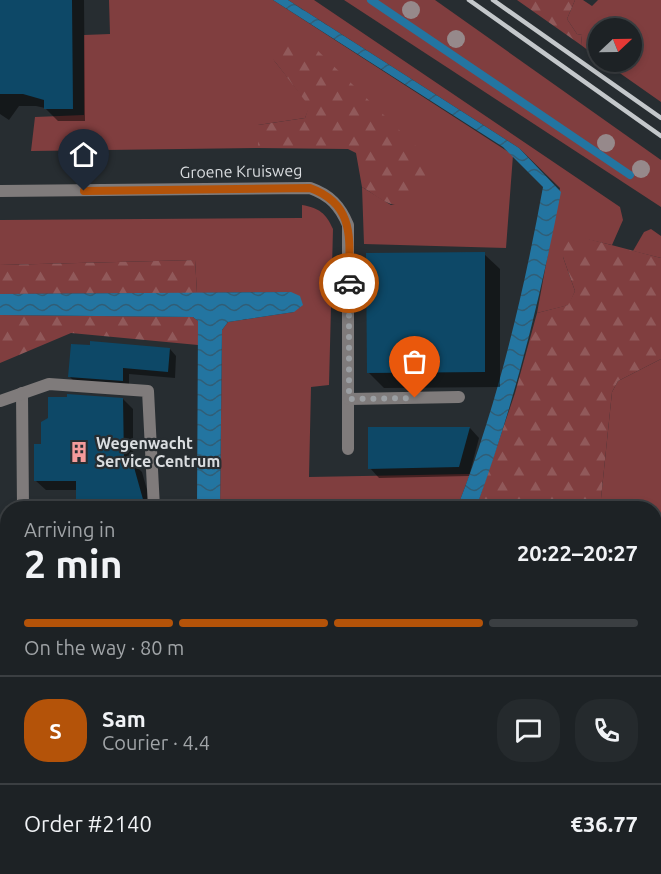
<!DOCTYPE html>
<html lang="en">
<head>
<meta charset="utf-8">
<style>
	body { margin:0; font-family:Ubuntu,sans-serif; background:#252a2d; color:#f1f3f6; height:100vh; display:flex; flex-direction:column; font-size:22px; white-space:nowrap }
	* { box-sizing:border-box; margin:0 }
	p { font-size:20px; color:#a0a4a7 }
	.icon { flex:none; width:33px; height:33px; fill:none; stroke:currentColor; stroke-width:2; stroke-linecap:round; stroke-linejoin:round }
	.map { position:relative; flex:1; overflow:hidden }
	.panel { position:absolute; left:0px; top:501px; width:662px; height:374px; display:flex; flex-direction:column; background:#1d2225; border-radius:24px 24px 0 0; box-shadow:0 3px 9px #0003,0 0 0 2px #3b3f42 }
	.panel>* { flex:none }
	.needle { width:39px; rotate:68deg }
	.controls { position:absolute; left:588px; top:18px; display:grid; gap:12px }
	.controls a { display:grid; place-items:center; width:54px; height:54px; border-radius:50%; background:#1d2225; box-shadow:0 3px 9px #0003,0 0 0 2px #3b3f42; font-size:30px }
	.pin { position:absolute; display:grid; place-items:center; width:51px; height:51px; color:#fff; margin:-62px -26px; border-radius:50% 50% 50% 0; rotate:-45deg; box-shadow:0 0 6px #0007 }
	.pin .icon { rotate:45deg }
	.courier { position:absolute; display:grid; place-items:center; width:60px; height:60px; margin:-30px; border:4px solid #b45309; border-radius:50%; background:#fff; color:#222; box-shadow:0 2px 8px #0007 }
	.summary em { font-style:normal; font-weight:600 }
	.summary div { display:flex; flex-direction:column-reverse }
	.summary { display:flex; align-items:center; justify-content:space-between; height:102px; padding:0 24px }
	h1 { font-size:39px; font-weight:600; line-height:45px }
	.bar { display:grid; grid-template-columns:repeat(4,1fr); gap:9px 6px; align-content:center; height:72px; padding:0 24px }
	.bar i { height:8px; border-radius:4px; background:#3b3f42 }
	.bar .on { background:#b45309 }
	.bar p { grid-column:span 4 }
	.line { display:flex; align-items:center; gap:15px; padding:0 24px; border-top:2px solid #3b3f42 }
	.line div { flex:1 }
	.round { display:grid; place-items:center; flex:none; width:63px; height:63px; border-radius:24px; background:#252a2d }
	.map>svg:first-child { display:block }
</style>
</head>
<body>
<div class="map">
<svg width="661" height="874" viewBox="0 0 661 874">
	<defs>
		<pattern id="forest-firs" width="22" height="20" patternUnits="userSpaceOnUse" patternTransform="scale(1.5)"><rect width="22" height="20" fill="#803e3f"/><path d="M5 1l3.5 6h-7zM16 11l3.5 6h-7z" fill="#91595a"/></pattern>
		<pattern id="water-waves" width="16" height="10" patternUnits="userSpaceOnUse" patternTransform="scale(1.5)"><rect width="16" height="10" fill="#2375a1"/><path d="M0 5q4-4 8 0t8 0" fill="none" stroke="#305e77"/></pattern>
	</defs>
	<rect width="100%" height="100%" fill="#272d31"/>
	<g fill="#803e3f">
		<path d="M109 0H273L513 155 506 248 364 244 362 187 391 205 409 202 273 59 310 106 305 118 258 125V148L31 151 35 117 84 115V35L110 34Z"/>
		<path d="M288 0H314L620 207 623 220 612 245 577 237 563 257 575 291 569 305 537 313 560 188 519 148Z"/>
		<path d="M344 0H435L661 160V207Z"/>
		<path d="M575 0H583L592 6 598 0H661V102L604 62H632V28H598V58L581 45 582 35 577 34 567 19Z"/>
		<path d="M302 205C319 208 326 213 333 229L329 385 311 387 309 477 470 474 457 508H220L222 330 228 322 294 312 291 292 197 293 195 260 0 265V220L302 218Z"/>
		<path d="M651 229 661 236V258L633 251 644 232Z"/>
		<path d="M661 359V606L654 629V508H600L612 392 618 381Z"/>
		<path d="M0 600 7 603V661L0 658Z"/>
		<path d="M661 794V874H630L633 867H654V812Z"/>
		<path d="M202 867H343L359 874H215Z"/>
		<path d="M422 867H471L467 874H438Z"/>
		<path d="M493 867H561L554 874H491Z"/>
	</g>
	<g fill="url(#forest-firs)">
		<path d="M517 0H575L567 19 577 34 582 35 581 45Z"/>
		<path d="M287 40 313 46 429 159C431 180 419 212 391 204 381 201 371 192 362 187L356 153 348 149 258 148V125L305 118 309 106 273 59 277 46Z"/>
		<path d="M577 236 661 258V359L618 381 612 392 600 508H476L515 393 537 313 568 305 575 291 563 257 564 241Z"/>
		<path d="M195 260 197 293 0 294V265Z"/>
		<path d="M0 315 193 317 198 321V345L71 333 0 363Z"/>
		<path d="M0 712 7 716V860L0 855Z"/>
		<path d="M18 867H160L161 874H27Z"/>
	</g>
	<g fill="url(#water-waves)">
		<path d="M273 0H288L519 148 561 192C540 300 514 405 476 508H457C497 406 523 296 543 187L503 147Z"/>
		<path d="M291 292 300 296 303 305 294 312 228 322 222 330 220 508H197L198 321 193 317 0 315V294Z"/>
		<path d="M170 867H202L215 874H182Z"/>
	</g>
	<g fill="#0007">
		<path d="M3 0H84L85 121H58L45 108 36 106H19L9 120 0 114V7Z"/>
		<path d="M484 254 500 269V387L384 388 368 372Z"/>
		<path d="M170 349 176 356 175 378 129 374V387L76 383 70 377Z"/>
		<path d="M123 399 133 409V463L142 472 152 508H77V490H46L36 481 42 445Z"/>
		<path d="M369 428H470L479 438 469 476 379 478 370 468Z"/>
	</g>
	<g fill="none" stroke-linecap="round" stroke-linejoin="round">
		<path stroke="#2375a1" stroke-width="8" d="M371 0 630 175"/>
	</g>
	<g fill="#0d4867">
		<path d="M0 0H72L73 109H44V100L23 94H0Z"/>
		<path d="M485 252V372L367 373 366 253Z"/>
		<path d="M90 341 170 348 168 372 123 368V381L68 377 71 344 90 345Z"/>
		<path d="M67 394 123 398 124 460H132L144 503 127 508H76V481H34V444H41V422L48 418V397H67Z"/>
		<path d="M368 427H470L459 467 368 469Z"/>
	</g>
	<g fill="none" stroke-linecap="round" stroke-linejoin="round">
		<g stroke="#7f7b7b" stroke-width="12">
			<path d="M0 191 310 188C330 195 340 206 348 225V449"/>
			<path d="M22 393 23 508"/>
			<path d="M349 399 459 397"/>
			<path d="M0 401 49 384 148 391 154 508"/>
			<path d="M0 545 8 548"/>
		</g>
		<g stroke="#d2caca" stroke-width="15">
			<path d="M0 689 8 692"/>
			<path d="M386 867 401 874"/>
		</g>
		<g stroke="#f3e9e9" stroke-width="18">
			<path d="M654 752 661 734"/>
			<path d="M575 874 579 867"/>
			<path d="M612 874 615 867"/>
		</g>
		<g stroke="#c4c8cb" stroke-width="4.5">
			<path d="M469 0 661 136"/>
			<path d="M493 0 661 118"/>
		</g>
	</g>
	<g fill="#96898b">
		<circle cx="411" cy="10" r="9"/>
		<circle cx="456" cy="39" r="9"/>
		<circle cx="606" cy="143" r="9"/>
		<circle cx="641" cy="169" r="9"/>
	</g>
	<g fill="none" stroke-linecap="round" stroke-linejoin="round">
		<path stroke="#9b9fa3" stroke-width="6" stroke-dasharray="0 10.8" d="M349 283V399L415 398"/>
		<path stroke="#b45309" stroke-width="8" d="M84 191 310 188C357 205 349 242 349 283"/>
	</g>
	<defs>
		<symbol id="building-bare" viewBox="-9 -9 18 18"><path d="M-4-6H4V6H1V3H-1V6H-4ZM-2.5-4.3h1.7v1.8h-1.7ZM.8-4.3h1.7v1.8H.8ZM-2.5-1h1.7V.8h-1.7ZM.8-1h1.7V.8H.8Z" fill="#f59b9b" stroke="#272d31" stroke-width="2.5" paint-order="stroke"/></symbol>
	</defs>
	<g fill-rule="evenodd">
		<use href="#building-bare" x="64" y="437" width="30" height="30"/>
	</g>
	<g text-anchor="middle" stroke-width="4.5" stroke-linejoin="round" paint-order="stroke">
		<g font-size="16" fill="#dadde0" stroke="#272d31">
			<text transform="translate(241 171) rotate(-1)" y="6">Groene Kruisweg</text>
		</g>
		<g font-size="16" font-weight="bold" fill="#dadde0" stroke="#272d31" text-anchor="start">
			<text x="96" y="449">Wegenwacht<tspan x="96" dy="18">Service Centrum</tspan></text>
		</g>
	</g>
</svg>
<div class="controls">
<a><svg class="needle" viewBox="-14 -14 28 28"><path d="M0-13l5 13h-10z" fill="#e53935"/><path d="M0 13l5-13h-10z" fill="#a0a4a7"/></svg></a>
</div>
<div class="pin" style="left:415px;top:398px;background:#ea580c"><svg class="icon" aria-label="bag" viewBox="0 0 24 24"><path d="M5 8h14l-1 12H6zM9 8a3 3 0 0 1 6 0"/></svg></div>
<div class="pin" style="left:84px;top:191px;background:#1f2937"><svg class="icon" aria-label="home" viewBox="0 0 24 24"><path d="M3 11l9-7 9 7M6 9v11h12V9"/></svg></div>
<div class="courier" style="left:349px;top:283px"><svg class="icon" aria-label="car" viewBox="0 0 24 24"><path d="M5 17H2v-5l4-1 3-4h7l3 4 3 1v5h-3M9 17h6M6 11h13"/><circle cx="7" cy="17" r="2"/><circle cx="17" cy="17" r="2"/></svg></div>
<section class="panel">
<div class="summary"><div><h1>2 min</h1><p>Arriving in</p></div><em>20:22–20:27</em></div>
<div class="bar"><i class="on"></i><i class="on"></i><i class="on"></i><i></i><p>On the way · 80 m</p></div>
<div class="line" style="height:108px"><b class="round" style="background:#b45309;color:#fff">S</b><div><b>Sam</b><p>Courier · 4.4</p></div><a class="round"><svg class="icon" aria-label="chat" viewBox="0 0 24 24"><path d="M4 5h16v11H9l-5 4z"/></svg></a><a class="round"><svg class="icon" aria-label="phone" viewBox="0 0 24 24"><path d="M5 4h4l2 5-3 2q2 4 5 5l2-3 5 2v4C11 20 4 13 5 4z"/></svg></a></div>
<div class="line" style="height:78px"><div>Order #2140</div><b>€36.77</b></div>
</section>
</div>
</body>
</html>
